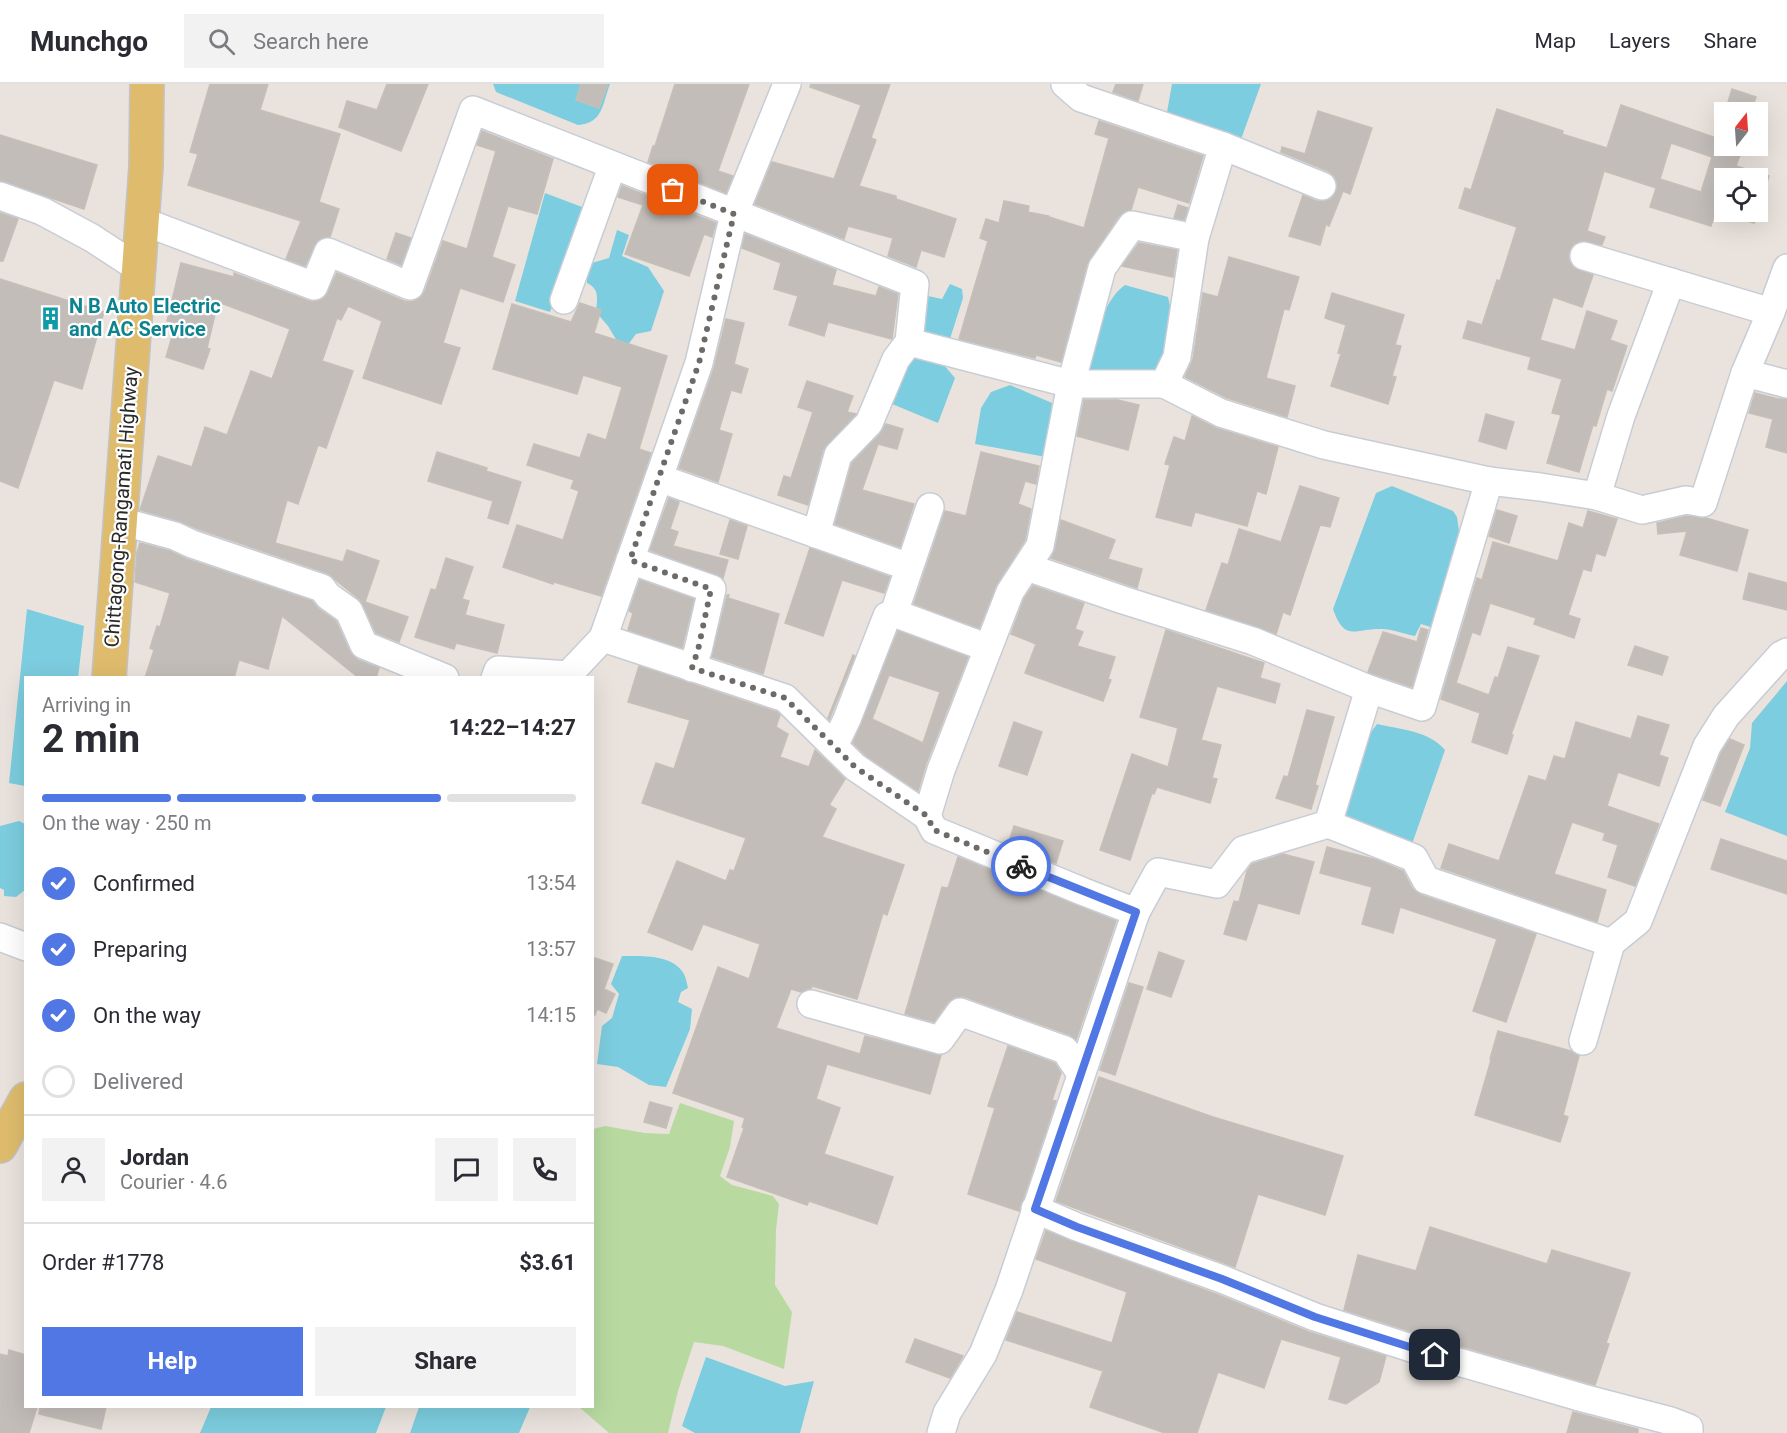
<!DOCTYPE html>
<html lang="en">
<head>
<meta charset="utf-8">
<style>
	body { margin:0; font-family:Roboto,sans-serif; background:#f2f2f3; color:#2b2b33; height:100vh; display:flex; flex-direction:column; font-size:22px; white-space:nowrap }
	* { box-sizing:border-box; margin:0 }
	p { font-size:20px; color:#7c7c81 }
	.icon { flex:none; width:33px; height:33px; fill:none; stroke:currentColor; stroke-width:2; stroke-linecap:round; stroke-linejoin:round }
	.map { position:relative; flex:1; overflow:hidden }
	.sheet { position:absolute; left:24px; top:592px; width:570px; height:732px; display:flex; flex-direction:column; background:#fff; border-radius:0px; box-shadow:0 6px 24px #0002 }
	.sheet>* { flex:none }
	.needle { width:39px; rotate:17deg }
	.fabs { position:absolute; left:1714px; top:18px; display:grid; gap:12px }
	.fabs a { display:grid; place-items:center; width:54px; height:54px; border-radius:0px; background:#fff; box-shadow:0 6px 24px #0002; font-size:30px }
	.pin { position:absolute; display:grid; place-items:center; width:51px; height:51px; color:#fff; margin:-26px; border-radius:12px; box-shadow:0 3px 9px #0006 }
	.courier { position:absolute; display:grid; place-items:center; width:60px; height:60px; margin:-30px; border:4px solid #5077e3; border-radius:50%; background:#fff; color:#222; box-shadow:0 2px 8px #0007 }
	.head em { font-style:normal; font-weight:700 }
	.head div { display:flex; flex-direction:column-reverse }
	.head { display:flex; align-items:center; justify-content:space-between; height:102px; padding:0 18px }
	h1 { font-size:39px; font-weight:700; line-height:45px }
	.bar { display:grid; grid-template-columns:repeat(4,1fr); gap:9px 6px; align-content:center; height:72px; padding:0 18px }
	.bar i { height:8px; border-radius:4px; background:#e1e1e2 }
	.bar .on { background:#5077e3 }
	.bar p { grid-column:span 4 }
	.line { display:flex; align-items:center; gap:15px; padding:0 18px; border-top:2px solid #e1e1e2 }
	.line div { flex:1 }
	.round { display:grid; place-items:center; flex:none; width:63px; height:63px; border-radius:0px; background:#f2f2f3 }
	ol { padding:0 18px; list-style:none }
	li { display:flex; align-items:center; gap:18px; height:66px }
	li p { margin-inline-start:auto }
	li .icon { padding:6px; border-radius:50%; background:#5077e3; color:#fff; stroke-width:4 }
	li:last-child { color:#7c7c81 }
	li i { width:33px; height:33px; border:3px solid #e1e1e2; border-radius:50% }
	.button { display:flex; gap:12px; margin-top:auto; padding:12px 18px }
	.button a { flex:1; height:69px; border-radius:0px; background:#5077e3; color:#fff; font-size:24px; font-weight:700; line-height:69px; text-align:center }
	.button a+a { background:#f2f2f3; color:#2b2b33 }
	header { display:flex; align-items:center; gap:36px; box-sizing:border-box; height:84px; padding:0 30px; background:#fff; border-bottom:2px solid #e1e1e2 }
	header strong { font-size:28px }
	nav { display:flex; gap:33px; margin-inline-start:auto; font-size:21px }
	.search { width:420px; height:54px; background:#f2f2f3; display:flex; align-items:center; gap:15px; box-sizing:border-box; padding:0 21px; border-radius:0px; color:#7c7c81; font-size:22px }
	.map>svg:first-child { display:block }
</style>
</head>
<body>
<header>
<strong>Munchgo</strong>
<div class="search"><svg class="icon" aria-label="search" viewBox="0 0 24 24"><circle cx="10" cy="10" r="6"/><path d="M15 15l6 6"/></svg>Search here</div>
<nav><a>Map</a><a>Layers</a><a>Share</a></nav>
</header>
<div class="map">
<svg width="1787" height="1349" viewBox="0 0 1787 1349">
	<rect width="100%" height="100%" fill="#eae3dd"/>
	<path fill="#b8daa0" d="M680 1019 734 1037 730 1063 720 1092 732 1101 773 1112 779 1120 776 1146 775 1201 792 1228 784 1285 723 1262 694 1258 678 1307 668 1349H609L579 1323H592L593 1045 605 1042 645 1049 669 1050Z"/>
	<g fill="#7ccddf">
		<path d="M493 0H610C602 21 603 39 578 41L496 8Z"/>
		<path d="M1172 0H1261L1240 58 1211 52 1167 28Z"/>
		<path d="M545 109 590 126 550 228 515 217Z"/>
		<path d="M617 146 629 151 622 172 648 183 664 207 651 247 636 250 627 262 617 257 608 242 596 228C597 215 600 205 587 199V192L592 179 609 174Z"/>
		<path d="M950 200 962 205 963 214 948 261 921 254 922 218 928 212 942 215Z"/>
		<path d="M1125 201 1168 213 1171 226 1159 291 1100 290 1087 284C1096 257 1101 218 1125 201Z"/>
		<path d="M911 270 937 273 955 294 938 339 892 320Z"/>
		<path d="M1010 301 1052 319 1046 373 975 360 981 324 991 308Z"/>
		<path d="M1392 402 1453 427 1457 433 1459 447 1440 546 1421 540 1415 552C1404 550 1392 545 1382 545 1355 544 1345 559 1333 525L1376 409Z"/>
		<path d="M27 525 84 542 78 594H26L25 702 9 699Z"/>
		<path d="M1787 597V752L1725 728 1750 664 1752 639Z"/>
		<path d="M1377 640C1399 645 1430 647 1445 666L1412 760 1342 739 1369 651Z"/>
		<path d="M19 737 25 740V806L16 813 4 812V806L0 804V742Z"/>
		<path d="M622 872C642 872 673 870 684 890 686 894 687 900 688 904L681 908 678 918 692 925 690 945 666 1003 649 1001 618 983 597 980 602 942 612 934 619 910 611 900Z"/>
		<path d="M706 1273 785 1302 814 1297 800 1349H695L682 1342Z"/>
		<path d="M211 1323H386L376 1349H200Z"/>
		<path d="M419 1323H530L519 1349H410Z"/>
	</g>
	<g fill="#c2bdb9" stroke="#c5bfb7" stroke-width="1.5" fill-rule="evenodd">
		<path d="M210 0H268L260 26 340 50 319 118 339 125 330 153H325L318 156 305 182 286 175 301 137 188 101 198 70 190 68Z"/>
		<path d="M387 0H428L401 67 339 43 347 17 377 26Z"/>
		<path d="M581 0H608L599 24 576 16Z"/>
		<path d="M675 0H749L718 87 733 92 726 109 648 78 653 62H655Z"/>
		<path d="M811 0H890L871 54 876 56 859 102 896 112V115L956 135 944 173 921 166 916 183 888 172 893 154 848 142 844 155 755 120 772 78 834 95 861 21 810 3Z"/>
		<path d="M1116 0H1143L1138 17 1113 8Z"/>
		<path d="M1732 5 1756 13 1751 28H1725Z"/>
		<path d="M1621 21 1725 57V62L1743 63 1736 82 1769 92 1758 127V94H1725V128H1758L1754 139 1716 127 1711 142 1650 123 1656 104 1604 87 1587 147 1605 153 1602 161 1581 157 1574 160 1569 168V176L1573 183 1593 191 1582 223 1553 213 1540 256 1575 266 1587 227 1617 237 1610 256 1627 262 1612 307 1607 305 1596 342 1593 341 1579 388 1547 379 1561 331 1552 329 1562 295 1528 285 1531 273 1463 254 1468 237 1482 241 1497 196 1500 197 1517 143 1459 124 1465 104 1471 106 1497 25 1563 47 1562 50 1607 64ZM1671 59 1712 73 1701 108 1660 95Z"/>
		<path d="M1318 27 1372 44 1350 110 1343 107 1329 142 1326 140 1320 161 1289 152 1303 111 1316 117H1325L1331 115 1336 108 1337 99 1334 92 1328 87 1281 68 1282 63 1305 70Z"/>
		<path d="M1099 37 1203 72 1189 119 1138 103 1131 126 1126 127 1119 132 1087 180 1061 278 1036 271 1035 274 959 255 988 157 980 154 986 135 999 139 1004 117 1029 122 1028 128 1049 132V133L1084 144 1109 54 1095 50Z"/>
		<path d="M482 47 553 75 537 130 508 122 492 173 515 181 503 218 460 204 443 259 460 264 441 320 363 294 382 237 348 222 341 236 337 234 322 277 353 287 326 364 318 361 298 420 287 416 275 459 343 478 347 466 379 477 365 518 408 533 399 558 376 549 363 521 359 515 327 489 198 445 179 437 140 426 158 372 192 383 205 343 227 351 251 287 272 295 290 245 218 218 207 264 210 265 203 285 166 273 176 239 167 237 181 179 234 193V189L309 217H317L324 214 337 189 404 217 412 218 419 214 425 207 443 157 467 165 496 67 477 61Z"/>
		<path d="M0 51 97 81 84 125 0 97Z"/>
		<path d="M622 102 716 139 712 153 704 150 689 192 625 170 643 121 618 113Z"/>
		<path d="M1178 121 1188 124 1184 136 1174 134Z"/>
		<path d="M0 129 18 135 3 177H0Z"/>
		<path d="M396 149 411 154 401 181 387 175Z"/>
		<path d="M745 150 836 186 832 201 876 212 879 203 898 210 892 255 828 238 824 252 789 241 798 212 774 205 781 179 742 164Z"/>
		<path d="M1139 159 1177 166 1173 193 1122 182Z"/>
		<path d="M1229 173 1299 193 1289 226 1284 225 1266 294 1295 302 1287 333 1227 314 1185 293 1193 275 1203 209 1218 213Z"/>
		<path d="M0 195 104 228 82 305 54 296 18 404 0 397Z"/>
		<path d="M1332 209 1404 231 1395 261 1401 262 1392 292 1396 293 1388 320 1331 302 1341 270 1338 269 1346 241 1325 234Z"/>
		<path d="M580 219 601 226 594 249 667 272 639 365 651 369 601 512 554 498 553 500 503 483 517 441 563 456 579 407 571 404 574 396 527 381 534 360 580 374 588 350 606 356 622 303 583 291 577 310 493 285 512 220 571 238Z"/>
		<path d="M726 235 744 239 734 280 748 285 741 309 731 306 719 346 732 350 718 398 679 384 714 284Z"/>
		<path d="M807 297 853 312 847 328 856 330 823 366 808 421 778 411 784 392 791 394 813 328 798 323Z"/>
		<path d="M1755 309 1778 315H1787V369L1766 363 1773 335 1749 329Z"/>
		<path d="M1084 316H1118L1139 321 1128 366 1077 352Z"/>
		<path d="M1486 330 1514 338 1506 365 1479 357Z"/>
		<path d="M1192 332 1216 344 1278 363 1266 410 1257 407 1247 442 1195 428 1191 442 1156 433 1170 381 1165 380 1174 353 1185 357Z"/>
		<path d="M886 340 903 345 897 365 878 360 862 406 914 420 900 463 835 440 852 379 880 350Z"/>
		<path d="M437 368 487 384 486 387 521 398 508 440 488 434 493 417 428 397Z"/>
		<path d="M981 368 1039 382 1036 400 1025 397 1018 420 1031 425 1025 456 997 500 979 544 914 520 945 427 966 432Z"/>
		<path d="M1300 402 1339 414 1330 443 1320 441 1290 531 1283 528 1276 550 1206 526 1222 479 1228 481 1239 445 1281 458Z"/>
		<path d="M669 414 679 418 670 445 678 448 673 462 728 476 723 494 650 466Z"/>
		<path d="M1497 426 1517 432 1509 459 1489 452Z"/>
		<path d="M1588 427 1617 435 1605 472 1596 469 1591 487 1583 485 1568 531 1580 535 1574 554 1534 540 1536 534 1490 519 1480 551 1472 548 1456 599 1489 611 1495 593 1498 594 1508 563 1539 572 1511 651H1513L1507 670 1472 658 1480 629 1441 615 1477 494 1482 496 1493 458 1558 477 1569 439 1583 444Z"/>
		<path d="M1686 432 1706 434 1748 446 1737 487 1680 471 1687 447 1658 450 1657 439Z"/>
		<path d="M730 436 747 442 738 475 720 470Z"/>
		<path d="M1061 436 1115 456 1108 475 1142 485 1137 504 1051 474 1055 465Z"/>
		<path d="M140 459 170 467 187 475 312 517 319 525 336 537 350 568 358 576 379 584 376 594H359L282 532 268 585 239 576 234 594H145L154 566 150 564 157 542 160 543 170 509 135 498 137 468Z"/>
		<path d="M810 464 890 493 884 509 842 496 823 552 785 539Z"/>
		<path d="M446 474 473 483 462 515 469 517 465 531 504 541 497 569 456 559 454 565 415 553 431 505 436 506Z"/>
		<path d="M1749 489 1787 499V526L1743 515Z"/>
		<path d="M640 496 694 515 682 564 628 546 633 529 629 527Z"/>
		<path d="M1033 502 1084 519 1075 545 1083 548 1077 562 1115 573 1108 595 1111 596 1103 617 1025 589 1036 560 1011 550 1024 515Z"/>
		<path d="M727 511H729L728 514 779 530 763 590 712 573Z"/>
		<path d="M1421 544 1428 546 1412 603 1368 588 1383 548 1417 558Z"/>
		<path d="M1166 546 1264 579 1260 594 1280 600 1275 619 1217 602 1201 656 1221 661 1212 694 1217 695 1210 719 1157 703 1154 710 1152 709 1130 776 1100 766 1132 670 1168 683 1178 644 1140 633Z"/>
		<path d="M898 547 968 573 926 680 918 707 865 671 853 659ZM889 591 940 608 923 659 872 635Z"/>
		<path d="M1635 562 1668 573 1662 591 1628 581Z"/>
		<path d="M853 571 855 572 829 636 828 634Z"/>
		<path d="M639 582 777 628 780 631 776 643 788 650 780 673 809 683 815 666 845 695 829 721 836 725 822 753 904 781 887 831 883 829 857 915 812 902 811 905 801 908 791 905 776 944 860 970 865 952 941 971 930 1010 827 980 816 1015 840 1024 824 1070 893 1093 877 1140 809 1117 807 1121 727 1093 744 1044 742 1043 745 1034 673 1009 718 883 749 895 760 860 703 840 692 866 648 848 677 777 726 797 730 786 734 787 746 754 642 719 656 679 674 685 690 636 628 618Z"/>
		<path d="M1307 626 1334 633 1315 701 1318 702 1311 725 1276 714 1284 692 1288 693Z"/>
		<path d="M1638 632 1669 641 1659 671 1668 674 1659 702 1618 688 1607 722 1659 740 1635 802 1608 793 1618 761 1603 756 1605 749 1572 738 1554 790 1606 806 1597 838 1441 784 1449 760 1499 777 1529 692 1546 697 1554 672 1565 675 1576 638 1631 655Z"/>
		<path d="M1014 638 1042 648 1027 691 999 682Z"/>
		<path d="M1730 655 1744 661 1720 722 1703 716 1721 669Z"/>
		<path d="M1014 742 1063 757 1056 779 1008 760Z"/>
		<path d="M1721 755 1787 777V810L1711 785Z"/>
		<path d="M1327 763 1377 776 1403 787 1412 804 1421 811 1536 850 1506 938 1473 927 1497 855 1400 823 1393 849 1362 840 1372 803 1320 789Z"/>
		<path d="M1283 770 1314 778 1299 830 1258 819 1246 856 1224 850 1234 817 1239 818 1247 787 1252 780Z"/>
		<path d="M958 773 1116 837 1076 956 1070 951 965 913H956L948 918 934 938 905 930 942 803 948 804Z"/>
		<path d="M1159 868 1184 877 1171 913 1147 905Z"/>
		<path d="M592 873 613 880 604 905 615 910 606 929 597 925 595 931 592 930Z"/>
		<path d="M1129 899 1143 903 1115 991 1100 986Z"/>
		<path d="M1498 947 1571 967 1579 972 1563 1031 1568 1033 1560 1058 1475 1031 1491 976 1490 975Z"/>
		<path d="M1008 962 1055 979 1061 989 1052 1016 1056 1017 1019 1127 968 1110 995 1024 988 1022Z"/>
		<path d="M1099 993 1213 1033 1343 1072 1325 1131 1258 1110 1235 1183 1056 1117Z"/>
		<path d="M650 1018 672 1024 666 1044 644 1038Z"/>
		<path d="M1430 1143 1547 1180 1552 1166 1630 1189 1606 1259 1609 1260 1595 1301 1419 1250 1344 1226 1358 1171 1416 1187Z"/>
		<path d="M1046 1147 1216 1210 1309 1248 1386 1272 1379 1298 1346 1320 1329 1315 1341 1273 1281 1255 1264 1304 1218 1288 1197 1349H1165L1090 1323 1103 1287 1006 1256 1017 1228 1112 1259 1127 1208 1036 1175Z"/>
		<path d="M915 1255 963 1272 950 1294 906 1278Z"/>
		<path d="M9 1266 26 1271V1323H37L29 1349H0V1270L8 1272Z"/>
		<path d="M40 1323H106L101 1345 39 1330Z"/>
		<path d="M1573 1328 1638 1345V1349H1567Z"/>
	</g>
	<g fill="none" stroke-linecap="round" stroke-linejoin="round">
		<defs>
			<g id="minor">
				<path d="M1065 0 1081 14 1223 62 1322 102"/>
				<path d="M0 112 42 127 92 154 138 184"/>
				<path d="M142 137 314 202 328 168 410 202 473 26 915 200 909 258 1071 300H1164L1177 273 1195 154 1223 62"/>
				<path d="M1584 172 1771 228 1787 184"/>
				<path d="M564 216 612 83"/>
				<path d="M1745 289 1787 300"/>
				<path d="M1164 300 1221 329 1324 361 1489 397 1422 623 1369 605 1328 740"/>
				<path d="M659 394 909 483"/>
				<path d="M1489 397 1540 403 1597 412 1642 426 1686 416 1703 419 1745 289 1771 228"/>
				<path d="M1597 412 1621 332 1671 198"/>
				<path d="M930 423 894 529 988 564"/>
				<path d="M120 437 175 452 192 460 322 504 328 512 349 527 364 561 445 594"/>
				<path d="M816 450 838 371 869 339 896 275 909 258"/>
				<path d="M630 476 712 505 698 566 692 584"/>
				<path d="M1027 483 1123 516 1253 557 1369 605"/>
				<path d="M603 554 699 279 734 130 787 0"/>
				<path d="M495 594 498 586 568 591 603 554 785 614 855 683 927 732 934 746 1084 808 1136 828"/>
				<path d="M834 662 847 635 887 532 894 529"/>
				<path d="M927 732 941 686 1010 508 1040 462 1071 300 1102 184 1132 141 1195 154"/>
				<path d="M0 853 26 863"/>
				<path d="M811 920 940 956 960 928 1065 966 1081 990"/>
				<path d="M1583 957 1611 859"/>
				<path d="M1035 1125 1077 1143 1222 1195 1315 1233 1414 1265 1583 1314 1671 1337 1689 1344V1349"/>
				<path d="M941 1349 947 1329 983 1270 1009 1206 1136 828 1158 788 1217 800 1243 766 1328 740 1414 774 1426 796 1611 859 1638 837 1707 662 1726 632 1781 571 1787 568"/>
			</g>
			<g id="major">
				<path d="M109 594 146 83 147 0"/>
				<path d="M0 1062 26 1015"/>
			</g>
		</defs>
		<use href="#minor" stroke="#c8ccd5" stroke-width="30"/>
		<use href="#major" stroke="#c3c3c3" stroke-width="36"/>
		<use href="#minor" stroke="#fff" stroke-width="27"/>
		<use href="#major" stroke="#dfbc6d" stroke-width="33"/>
	</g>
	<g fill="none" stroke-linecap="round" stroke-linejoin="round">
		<path stroke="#6d6a68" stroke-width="6" stroke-dasharray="0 10.8" d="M673 106 734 130 699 279 630 476 711 505 698 566 692 584 785 614 855 683 927 732 934 746 1021 782"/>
		<path stroke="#5077e3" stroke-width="8" d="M1021 782 1136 828 1035 1125 1077 1143 1222 1195 1315 1233 1435 1271"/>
	</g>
	<defs>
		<symbol id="building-bare" viewBox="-9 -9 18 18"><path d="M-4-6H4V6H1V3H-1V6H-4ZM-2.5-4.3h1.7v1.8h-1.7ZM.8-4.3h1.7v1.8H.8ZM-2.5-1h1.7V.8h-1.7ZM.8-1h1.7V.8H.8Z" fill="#0f9aa8" stroke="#fff" stroke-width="2.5" paint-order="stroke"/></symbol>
	</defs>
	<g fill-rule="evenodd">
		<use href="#building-bare" x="34" y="218" width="33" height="33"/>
	</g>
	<g text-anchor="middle" stroke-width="4.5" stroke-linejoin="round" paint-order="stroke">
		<g font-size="20" font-weight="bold" fill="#0d838f" stroke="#fff" text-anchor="start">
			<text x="69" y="229">N B Auto Electric<tspan x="69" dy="23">and AC Service</tspan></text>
		</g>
		<g font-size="20" fill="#292929" stroke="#fff">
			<text transform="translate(121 423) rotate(-86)" y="7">Chittagong-Rangamati Highway</text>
		</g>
	</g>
</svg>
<div class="fabs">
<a><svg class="needle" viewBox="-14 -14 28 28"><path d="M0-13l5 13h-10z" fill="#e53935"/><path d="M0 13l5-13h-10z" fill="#7c7c81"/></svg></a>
<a><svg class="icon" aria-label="locate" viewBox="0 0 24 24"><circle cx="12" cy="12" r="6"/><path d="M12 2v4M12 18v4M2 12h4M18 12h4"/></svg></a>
</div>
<div class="pin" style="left:673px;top:106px;background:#ea580c"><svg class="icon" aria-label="bag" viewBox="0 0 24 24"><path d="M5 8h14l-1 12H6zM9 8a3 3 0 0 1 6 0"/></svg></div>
<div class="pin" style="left:1435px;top:1271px;background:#1f2937"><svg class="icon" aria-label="home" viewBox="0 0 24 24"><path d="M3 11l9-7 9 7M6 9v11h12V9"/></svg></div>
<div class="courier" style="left:1021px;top:782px"><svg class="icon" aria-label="bike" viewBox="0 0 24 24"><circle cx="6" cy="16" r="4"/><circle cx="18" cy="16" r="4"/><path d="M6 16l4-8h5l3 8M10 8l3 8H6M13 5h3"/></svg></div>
<section class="sheet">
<div class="head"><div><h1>2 min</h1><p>Arriving in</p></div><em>14:22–14:27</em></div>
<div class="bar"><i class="on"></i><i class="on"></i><i class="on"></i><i></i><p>On the way · 250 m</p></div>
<ol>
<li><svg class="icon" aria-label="check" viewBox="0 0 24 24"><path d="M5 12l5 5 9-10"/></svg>Confirmed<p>13:54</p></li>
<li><svg class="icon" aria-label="check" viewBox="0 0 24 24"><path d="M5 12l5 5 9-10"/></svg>Preparing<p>13:57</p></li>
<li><svg class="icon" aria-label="check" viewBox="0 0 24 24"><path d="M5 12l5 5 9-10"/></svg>On the way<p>14:15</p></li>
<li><i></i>Delivered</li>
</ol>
<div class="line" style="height:108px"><a class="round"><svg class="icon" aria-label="person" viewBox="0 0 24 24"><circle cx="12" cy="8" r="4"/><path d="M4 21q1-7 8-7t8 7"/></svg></a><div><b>Jordan</b><p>Courier · 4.6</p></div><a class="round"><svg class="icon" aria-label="chat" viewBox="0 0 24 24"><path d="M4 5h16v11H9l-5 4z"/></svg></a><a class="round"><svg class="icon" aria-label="phone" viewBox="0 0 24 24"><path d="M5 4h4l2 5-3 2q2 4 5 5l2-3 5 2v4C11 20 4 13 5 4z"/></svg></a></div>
<div class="line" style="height:78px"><div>Order #1778</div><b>$3.61</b></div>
<div class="button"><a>Help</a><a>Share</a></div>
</section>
</div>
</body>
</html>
